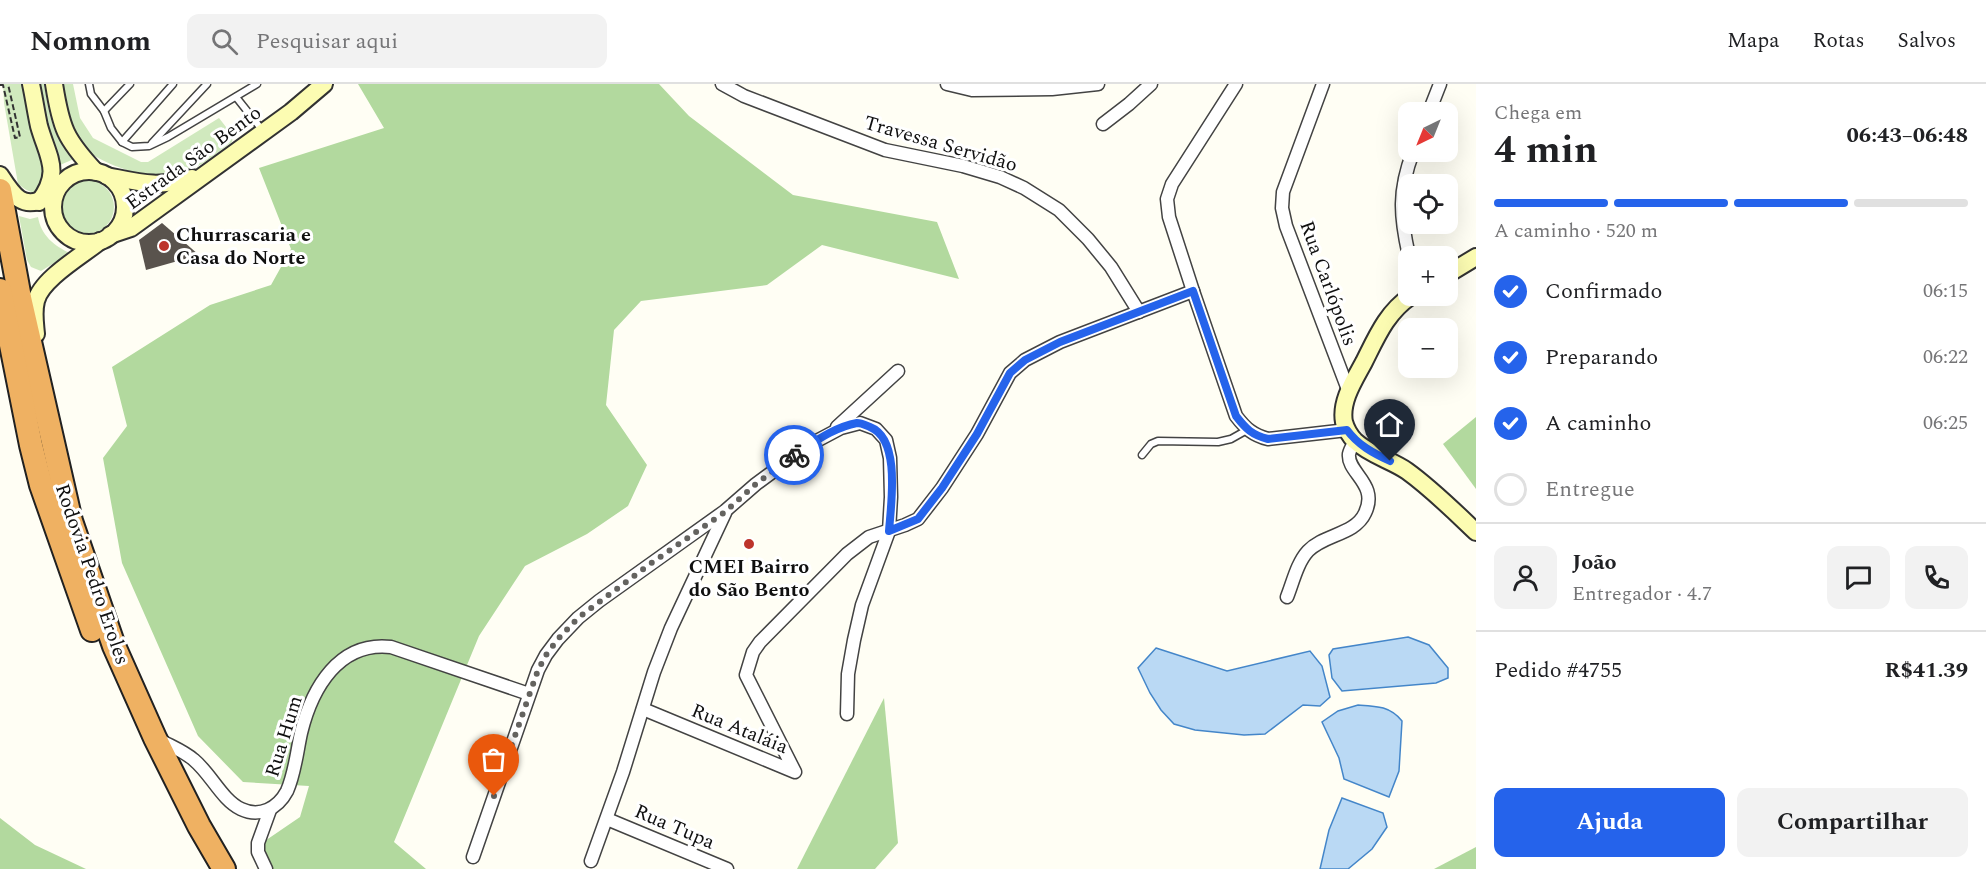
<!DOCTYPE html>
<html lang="pt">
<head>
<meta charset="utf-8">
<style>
	body { margin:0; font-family:Spectral,serif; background:#f2f2f2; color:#202124; height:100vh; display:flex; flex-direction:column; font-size:22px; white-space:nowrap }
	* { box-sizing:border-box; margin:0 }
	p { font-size:20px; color:#757577 }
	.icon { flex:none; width:33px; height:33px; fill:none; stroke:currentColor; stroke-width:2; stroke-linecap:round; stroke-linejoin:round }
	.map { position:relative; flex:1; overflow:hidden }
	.details { display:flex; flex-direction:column; background:#fff; width:510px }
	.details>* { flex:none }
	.needle { width:39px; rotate:223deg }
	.tools { position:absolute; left:1398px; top:18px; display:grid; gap:12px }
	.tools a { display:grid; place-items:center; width:60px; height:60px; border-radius:12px; background:#fff; box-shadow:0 6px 24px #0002; font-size:30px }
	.pin { position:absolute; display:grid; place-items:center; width:51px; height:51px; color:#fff; margin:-62px -26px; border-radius:50% 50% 50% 0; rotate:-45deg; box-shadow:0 0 6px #0007 }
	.pin .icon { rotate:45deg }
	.courier { position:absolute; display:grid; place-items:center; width:60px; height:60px; margin:-30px; border:4px solid #2563eb; border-radius:50%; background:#fff; color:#222; box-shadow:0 2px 8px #0007 }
	.head em { font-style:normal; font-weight:700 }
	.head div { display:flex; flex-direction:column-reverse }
	.head { display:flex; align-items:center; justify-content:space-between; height:102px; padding:0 18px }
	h1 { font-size:39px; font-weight:700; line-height:45px }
	.bar { display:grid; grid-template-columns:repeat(4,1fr); gap:9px 6px; align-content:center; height:72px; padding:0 18px }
	.bar i { height:8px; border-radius:4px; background:#e0e0e0 }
	.bar .active { background:#2563eb }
	.bar p { grid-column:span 4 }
	.line { display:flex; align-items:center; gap:15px; padding:0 18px; border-top:2px solid #e0e0e0 }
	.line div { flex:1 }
	.round { display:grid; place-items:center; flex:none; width:63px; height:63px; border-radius:12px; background:#f2f2f2 }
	ol { padding:0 18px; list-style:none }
	li { display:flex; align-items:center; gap:18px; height:66px }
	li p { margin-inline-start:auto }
	li .icon { padding:6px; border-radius:50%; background:#2563eb; color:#fff; stroke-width:4 }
	li:last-child { color:#757577 }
	li i { width:33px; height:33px; border:3px solid #e0e0e0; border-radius:50% }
	.cta { display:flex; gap:12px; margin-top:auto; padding:12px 18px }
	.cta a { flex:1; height:69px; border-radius:12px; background:#2563eb; color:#fff; font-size:24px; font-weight:700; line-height:69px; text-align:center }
	.cta a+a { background:#f2f2f2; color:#202124 }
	header { display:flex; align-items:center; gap:36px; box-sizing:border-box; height:84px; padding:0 30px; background:#fff; border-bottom:2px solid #e0e0e0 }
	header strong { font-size:28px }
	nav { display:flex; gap:33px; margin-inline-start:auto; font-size:21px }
	.search { width:420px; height:54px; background:#f2f2f2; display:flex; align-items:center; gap:15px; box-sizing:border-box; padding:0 21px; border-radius:12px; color:#757577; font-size:22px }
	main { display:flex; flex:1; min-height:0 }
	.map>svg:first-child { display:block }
</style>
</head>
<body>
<header>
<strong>Nomnom</strong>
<div class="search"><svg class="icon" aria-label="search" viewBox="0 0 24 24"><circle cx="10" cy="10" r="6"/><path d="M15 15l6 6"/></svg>Pesquisar aqui</div>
<nav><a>Mapa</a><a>Rotas</a><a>Salvos</a></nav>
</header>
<main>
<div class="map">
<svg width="1476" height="785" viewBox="0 0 1476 785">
	<rect width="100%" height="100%" fill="#fffef4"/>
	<g fill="#d0e9be">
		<path d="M3 0H23C25 12 26 26 29 38 33 54 55 92 39 106 32 112 24 104 18 100L4 19Z"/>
		<path d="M39 0H44C49 28 52 54 74 75L60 81 46 34Z"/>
		<path d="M62 0H73L80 34 93 54 141 78H148L219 34 233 52 232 58C214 71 195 88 173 92 154 95 140 91 124 85 73 67 69 50 62 0Z"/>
		<circle cx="87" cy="123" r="27"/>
		<path d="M19 132 30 135 38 133C41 151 54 162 70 169L41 187 31 183 27 176Z"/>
	</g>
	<g fill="#b2d99e">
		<path d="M358 0H659L689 32 793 111 937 138 959 195 822 161 767 201 641 217 614 246 606 321 647 381 628 422 587 450 525 482 479 552 394 758 426 785H270L259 761 300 733 309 702 243 698 198 652 122 479 103 374 127 342 112 283 210 221 271 201 291 165 259 84 384 44Z"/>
		<path d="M1476 333V405L1443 360Z"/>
		<path d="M884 614 898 759 875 785H797Z"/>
		<path d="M0 734 35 761 86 785H0Z"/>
		<path d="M1476 763V785H1434Z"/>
	</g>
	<g fill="#bad9f4" stroke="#4486c9" stroke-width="1.5">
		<path d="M1408 553 1429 561 1448 584V594L1436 599 1342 607 1332 594 1329 571 1333 565Z"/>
		<path d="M1156 564 1227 587 1310 567 1322 582 1330 613 1320 622 1303 621 1265 650 1244 651 1195 646 1174 640 1161 626 1150 609 1138 584Z"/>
		<path d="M1358 621C1376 622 1390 622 1402 637L1399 687 1389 713 1344 695 1339 674 1322 638 1338 627Z"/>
		<path d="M1342 714 1383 729 1387 743 1372 765 1348 785H1320L1329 746Z"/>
	</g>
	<path fill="#59534d" d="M162 139 199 171 146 186 139 156Z"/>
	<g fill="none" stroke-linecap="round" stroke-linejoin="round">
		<defs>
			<g id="lane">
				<path d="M89 0 91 10 104 27 111 44 122 58 132 63 149 62 168 53 257 0"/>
				<path d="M236 13 263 47"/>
				<path d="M104 27 130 0"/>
				<path d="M122 58 173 0"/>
				<path d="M152 59 207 0"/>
				<path d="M1142 371 1151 360 1158 357 1218 358 1231 355 1247 346"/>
			</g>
			<g id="street">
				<path d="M722 0 744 12 885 66 963 82 1000 93 1024 104 1059 126 1088 155 1111 183 1139 228"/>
				<path d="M947 0 972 6 1052 5 1098 0"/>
				<path d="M1236 0 1172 100 1167 115 1169 133 1193 207 1236 332C1246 345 1253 351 1268 355L1347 346"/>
				<path d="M1323 0 1283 108 1282 124 1286 142 1349 308"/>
				<path d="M1429 28 1440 0"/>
				<path d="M1103 40 1129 20 1151 0"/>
				<path d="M1409 172C1400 132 1398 107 1413 68"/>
				<path d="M837 343 898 287"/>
				<path d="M1287 513C1293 498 1297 479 1308 467 1324 450 1355 451 1365 429 1379 400 1347 389 1349 370 1350 365 1353 361 1355 357"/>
				<path d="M643 625 795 688 746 591 753 568 760 558 847 470 869 453 905 441 918 435 942 404 977 350 1010 289 1025 276 1060 258 1193 207"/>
				<path d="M158 655C170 662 184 667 194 676 211 690 222 716 241 725 260 734 278 724 287 707 295 689 297 667 301 649 312 604 339 557 391 563L529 610"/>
				<path d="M607 735 727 785"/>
				<path d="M473 773 538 586 546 571 558 555 578 534 599 517 725 427 756 400 809 361 841 344 860 339 876 345 886 356 890 374 891 413 889 447 862 521 854 556 848 590 847 630"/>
				<path d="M591 777 623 688 654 588 671 544 725 429"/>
				<path d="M266 785 258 768V759L270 726"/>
			</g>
			<g id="secondary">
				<path d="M31 0C34 14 36 28 39 42 48 74 62 87 39 118"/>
				<path d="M54 0C61 44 65 55 96 88"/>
				<circle cx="89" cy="123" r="36"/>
				<path d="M0 91C13 111 22 127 47 113"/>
				<path d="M107 92C142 99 156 104 192 94"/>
				<path d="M110 151 131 144 291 28 324 0"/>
				<path d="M1448 190 1476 173"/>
				<path d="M1411 212C1387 228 1377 252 1364 278 1355 295 1340 317 1344 338 1346 345 1350 352 1355 357 1370 371 1391 376 1407 387 1432 405 1454 427 1476 448"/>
				<path d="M36 250C35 239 33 228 36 217 41 195 83 171 100 157"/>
			</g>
			<g id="highway">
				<path d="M0 106 20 214 71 437 114 562 155 654 199 742 224 785"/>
				<path d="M0 206 31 361 41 401 92 546"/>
			</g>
		</defs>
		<use href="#lane" stroke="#434343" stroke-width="9"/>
		<use href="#street" stroke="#434343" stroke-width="15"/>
		<use href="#secondary" stroke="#323232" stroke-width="20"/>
		<use href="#highway" stroke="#212121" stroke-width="26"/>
		<path stroke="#323232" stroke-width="2" stroke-dasharray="6 3" stroke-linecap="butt" d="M0 1H3L15 54 20 53 8 0"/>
		<use href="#lane" stroke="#fff" stroke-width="6"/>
		<use href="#street" stroke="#fff" stroke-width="12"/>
		<use href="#secondary" stroke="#fcfcb2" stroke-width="16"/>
		<use href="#highway" stroke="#efb162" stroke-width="22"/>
	</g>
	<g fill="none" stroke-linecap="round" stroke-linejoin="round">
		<path stroke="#646360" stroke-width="6" stroke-dasharray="0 10.8" d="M494 712 538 586 546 571 558 555 578 534 650 480 725 428 756 400 794 371"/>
		<path stroke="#2563eb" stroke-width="8" d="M794 371C813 359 834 343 857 339 862 339 865 341 870 343 901 355 891 420 889 447L918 435 942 404 977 350 1010 289 1025 276 1060 258 1193 207 1236 332C1246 345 1252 351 1268 355L1347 346C1358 361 1373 369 1390 377"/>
	</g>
	<g fill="#bd342c" stroke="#fff" stroke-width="2">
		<circle cx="164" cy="162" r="6"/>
		<circle cx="749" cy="460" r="6"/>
	</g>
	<g text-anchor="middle" stroke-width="6" stroke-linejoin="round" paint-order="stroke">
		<g font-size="20" fill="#101010" stroke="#fff">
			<text transform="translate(941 59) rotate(16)" y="7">Travessa Servidão</text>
			<text transform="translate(193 73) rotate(-36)" y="7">Estrada São Bento</text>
			<text transform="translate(1329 199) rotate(70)" y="7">Rua Carlópolis</text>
			<text transform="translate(93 490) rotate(71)" y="7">Rodovia Pedro Eroles</text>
			<text transform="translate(740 644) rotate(22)" y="7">Rua Ataláia</text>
			<text transform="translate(283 652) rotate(-73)" y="7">Rua Hum</text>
			<text transform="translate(675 742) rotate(23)" y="7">Rua Tupa</text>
		</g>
		<g font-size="20" font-weight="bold" fill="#101010" stroke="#fff" text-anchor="start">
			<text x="176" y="157">Churrascaria e<tspan x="176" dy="23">Casa do Norte</tspan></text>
			<text x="749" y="489" text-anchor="middle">CMEI Bairro<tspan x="749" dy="23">do São Bento</tspan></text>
		</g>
	</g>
</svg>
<div class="tools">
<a><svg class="needle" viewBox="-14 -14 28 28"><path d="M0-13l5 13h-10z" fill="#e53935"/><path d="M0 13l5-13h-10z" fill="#757577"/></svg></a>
<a><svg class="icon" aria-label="locate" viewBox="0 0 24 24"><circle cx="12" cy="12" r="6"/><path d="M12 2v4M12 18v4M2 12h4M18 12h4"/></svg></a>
<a>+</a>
<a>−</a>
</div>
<div class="pin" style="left:494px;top:712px;background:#ea580c"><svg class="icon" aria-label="bag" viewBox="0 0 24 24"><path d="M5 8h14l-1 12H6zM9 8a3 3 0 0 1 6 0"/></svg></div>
<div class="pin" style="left:1390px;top:377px;background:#1f2937"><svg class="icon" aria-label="home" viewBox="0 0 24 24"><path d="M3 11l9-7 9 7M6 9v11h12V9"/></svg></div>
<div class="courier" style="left:794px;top:371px"><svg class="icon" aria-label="bike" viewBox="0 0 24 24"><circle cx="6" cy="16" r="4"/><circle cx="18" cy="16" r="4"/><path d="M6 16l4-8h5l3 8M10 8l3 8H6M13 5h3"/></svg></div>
</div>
<section class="details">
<div class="head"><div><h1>4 min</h1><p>Chega em</p></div><em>06:43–06:48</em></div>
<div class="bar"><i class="active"></i><i class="active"></i><i class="active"></i><i></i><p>A caminho · 520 m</p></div>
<ol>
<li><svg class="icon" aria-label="check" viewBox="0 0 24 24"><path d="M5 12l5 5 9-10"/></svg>Confirmado<p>06:15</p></li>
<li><svg class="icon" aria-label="check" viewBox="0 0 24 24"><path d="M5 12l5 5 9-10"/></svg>Preparando<p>06:22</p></li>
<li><svg class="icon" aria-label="check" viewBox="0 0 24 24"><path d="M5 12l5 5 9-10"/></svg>A caminho<p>06:25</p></li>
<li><i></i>Entregue</li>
</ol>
<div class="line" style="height:108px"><a class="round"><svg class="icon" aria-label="person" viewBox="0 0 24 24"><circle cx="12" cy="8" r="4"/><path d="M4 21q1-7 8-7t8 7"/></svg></a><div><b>João</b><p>Entregador · 4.7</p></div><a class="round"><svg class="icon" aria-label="chat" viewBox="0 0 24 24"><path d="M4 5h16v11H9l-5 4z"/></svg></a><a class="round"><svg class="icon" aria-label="phone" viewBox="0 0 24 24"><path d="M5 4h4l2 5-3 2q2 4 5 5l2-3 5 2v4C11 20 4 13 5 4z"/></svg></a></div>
<div class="line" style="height:78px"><div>Pedido #4755</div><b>R$41.39</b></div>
<div class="cta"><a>Ajuda</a><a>Compartilhar</a></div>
</section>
</main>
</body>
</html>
